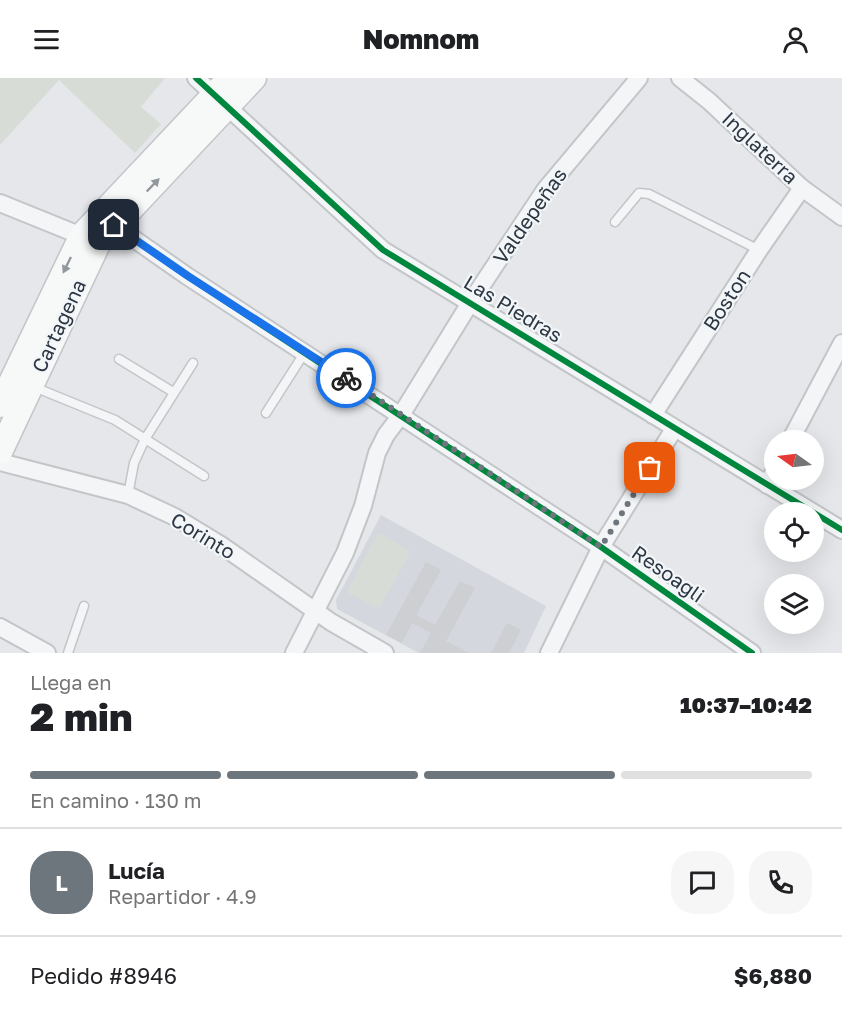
<!DOCTYPE html>
<html lang="es">
<head>
<meta charset="utf-8">
<style>
	body { margin:0; font-family:"Golos Text",sans-serif; background:#f6f6f6; color:#202124; height:100vh; display:flex; flex-direction:column; font-size:22px; white-space:nowrap }
	* { box-sizing:border-box; margin:0 }
	p { font-size:20px; color:#757577 }
	.icon { flex:none; width:33px; height:33px; fill:none; stroke:currentColor; stroke-width:2; stroke-linecap:round; stroke-linejoin:round }
	.map { position:relative; height:575px; overflow:hidden }
	.side { display:flex; flex-direction:column; background:#fff; flex:1 }
	.side>* { flex:none }
	.needle { width:39px; rotate:284deg }
	.fabs { position:absolute; left:764px; top:352px; display:grid; gap:12px }
	.fabs a { display:grid; place-items:center; width:60px; height:60px; border-radius:50%; background:#fff; box-shadow:0 6px 24px #0002; font-size:30px }
	.pin { position:absolute; display:grid; place-items:center; width:51px; height:51px; color:#fff; margin:-26px; border-radius:12px; box-shadow:0 3px 9px #0006 }
	.courier { position:absolute; display:grid; place-items:center; width:60px; height:60px; margin:-30px; border:4px solid #1a73e8; border-radius:50%; background:#fff; color:#222; box-shadow:0 2px 8px #0007 }
	.head em { font-style:normal; font-weight:800 }
	.head div { display:flex; flex-direction:column-reverse }
	.head { display:flex; align-items:center; justify-content:space-between; height:102px; padding:0 30px }
	h1 { font-size:39px; font-weight:800; line-height:45px }
	.bar { display:grid; grid-template-columns:repeat(4,1fr); gap:9px 6px; align-content:center; height:72px; padding:0 30px }
	.bar i { height:8px; border-radius:4px; background:#e0e0e0 }
	.bar .active { background:#6d757d }
	.bar p { grid-column:span 4 }
	.line { display:flex; align-items:center; gap:15px; padding:0 30px; border-top:2px solid #e0e0e0 }
	.line div { flex:1 }
	.round { display:grid; place-items:center; flex:none; width:63px; height:63px; border-radius:24px; background:#f6f6f6 }
	header { display:flex; justify-content:space-between; align-items:center; height:78px; padding:0 30px; background:#fff; font-size:27px; font-weight:800 }
	.map>svg:first-child { display:block }
</style>
</head>
<body>
<header><svg class="icon" aria-label="menu" viewBox="0 0 24 24"><path d="M4 6h16M4 12h16M4 18h16"/></svg>Nomnom<svg class="icon" aria-label="person" viewBox="0 0 24 24"><circle cx="12" cy="8" r="4"/><path d="M4 21q1-7 8-7t8 7"/></svg></header>
<div class="map">
<svg width="842" height="575" viewBox="0 0 842 575">
	<rect width="100%" height="100%" fill="#e5e7ea"/>
	<path fill="#d4d7dd" d="M381 437 546 528 524 575H419L337 531 336 522Z"/>
	<g fill="#d7ddd6">
		<path d="M0 0H165L141 29 161 46 135 75 59 2 0 67Z"/>
		<path d="M378 455 411 473 379 531 347 514Z"/>
	</g>
	<g fill="#cdcfd2">
		<path d="M426 484 441 492 416 537 435 547 460 503 475 510 446 563 469 575H420L431 555 412 545 402 565 386 557Z"/>
		<path d="M507 545 521 552 509 575H491Z"/>
	</g>
	<g fill="none" stroke-linecap="round" stroke-linejoin="round">
		<defs>
			<g id="service">
				<path d="M615 144 639 115 649 116 759 172"/>
				<path d="M119 281 173 314"/>
				<path d="M34 309 115 342 204 398"/>
				<path d="M266 335 305 274"/>
				<path d="M128 417 134 385 145 361 193 285"/>
				<path d="M68 575 84 528"/>
			</g>
			<g id="minor">
				<path d="M196 0 383 172 842 452"/>
				<path d="M680 0 709 23 802 110 842 139"/>
				<path d="M0 125 89 161"/>
				<path d="M114 147 187 198 601 469 752 575"/>
				<path d="M653 337 759 172 802 110"/>
				<path d="M790 363 842 265"/>
				<path d="M0 384 128 417 175 439 221 467 331 544 385 575"/>
				<path d="M767 407 774 394"/>
				<path d="M0 549 47 575"/>
				<path d="M294 575 345 475 363 428 377 375 386 357 401 337 470 225 545 112 639 0"/>
				<path d="M549 575 601 469 674 351"/>
			</g>
			<g id="secondary">
				<path d="M0 327 82 157 230 0"/>
				<path d="M0 374 98 166 254 0"/>
			</g>
		</defs>
		<use href="#service" stroke="#c3c5c8" stroke-width="11"/>
		<use href="#minor" stroke="#c3c5c8" stroke-width="20"/>
		<use href="#secondary" stroke="#c3c5c8" stroke-width="27"/>
		<use href="#service" stroke="#f4f5f6" stroke-width="8"/>
		<use href="#minor" stroke="#f4f5f6" stroke-width="16"/>
		<use href="#secondary" stroke="#f7f8f8" stroke-width="24"/>
		<defs>
			<g id="cycleway">
				<path d="M196 0 383 172 842 452"/>
				<path d="M114 147 187 198 601 469 752 575"/>
			</g>
		</defs>
		<use href="#cycleway" stroke="#f3f6f8" stroke-width="10"/>
		<use href="#cycleway" stroke="#00873e" stroke-width="6"/>
	</g>
	<defs><path id="oneway-solid" d="M-6-.8H1V-3.2L6.5 0L1 3.2V.8H-6Z" transform="scale(1.5)"/></defs>
	<g fill="#92989e">
		<use href="#oneway-solid" transform="translate(153 107) rotate(-46)"/>
		<use href="#oneway-solid" transform="translate(67 187) rotate(116)"/>
	</g>
	<g fill="none" stroke-linecap="round" stroke-linejoin="round">
		<path stroke="#6d757d" stroke-width="6" stroke-dasharray="0 10.8" d="M346 300 601 469 650 390"/>
		<path stroke="#1a73e8" stroke-width="8" d="M114 147 188 198 346 300"/>
	</g>
	<g text-anchor="middle" stroke-width="4.5" stroke-linejoin="round" paint-order="stroke">
		<g font-size="20" fill="#2c3743" stroke="#f3f6f8">
			<text transform="translate(760 70) rotate(43)" y="7">Inglaterra</text>
			<text transform="translate(530 138) rotate(-55)" y="7">Valdepeñas</text>
			<text transform="translate(727 222) rotate(-57)" y="7">Boston</text>
			<text transform="translate(513 231) rotate(31)" y="7">Las Piedras</text>
			<text transform="translate(59 248) rotate(-65)" y="7">Cartagena</text>
			<text transform="translate(203 458) rotate(31)" y="7">Corinto</text>
			<text transform="translate(668 496) rotate(35)" y="7">Resoagli</text>
		</g>
	</g>
</svg>
<div class="fabs">
<a><svg class="needle" viewBox="-14 -14 28 28"><path d="M0-13l5 13h-10z" fill="#e53935"/><path d="M0 13l5-13h-10z" fill="#757577"/></svg></a>
<a><svg class="icon" aria-label="locate" viewBox="0 0 24 24"><circle cx="12" cy="12" r="6"/><path d="M12 2v4M12 18v4M2 12h4M18 12h4"/></svg></a>
<a><svg class="icon" aria-label="layers" viewBox="0 0 24 24"><path d="M12 4l9 5-9 5-9-5zM3 14l9 5 9-5"/></svg></a>
</div>
<div class="pin" style="left:650px;top:390px;background:#ea580c"><svg class="icon" aria-label="bag" viewBox="0 0 24 24"><path d="M5 8h14l-1 12H6zM9 8a3 3 0 0 1 6 0"/></svg></div>
<div class="pin" style="left:114px;top:147px;background:#1f2937"><svg class="icon" aria-label="home" viewBox="0 0 24 24"><path d="M3 11l9-7 9 7M6 9v11h12V9"/></svg></div>
<div class="courier" style="left:346px;top:300px"><svg class="icon" aria-label="bike" viewBox="0 0 24 24"><circle cx="6" cy="16" r="4"/><circle cx="18" cy="16" r="4"/><path d="M6 16l4-8h5l3 8M10 8l3 8H6M13 5h3"/></svg></div>
</div>
<section class="side">
<div class="head"><div><h1>2 min</h1><p>Llega en</p></div><em>10:37–10:42</em></div>
<div class="bar"><i class="active"></i><i class="active"></i><i class="active"></i><i></i><p>En camino · 130 m</p></div>
<div class="line" style="height:108px"><b class="round" style="background:#6d757d;color:#fff">L</b><div><b>Lucía</b><p>Repartidor · 4.9</p></div><a class="round"><svg class="icon" aria-label="chat" viewBox="0 0 24 24"><path d="M4 5h16v11H9l-5 4z"/></svg></a><a class="round"><svg class="icon" aria-label="phone" viewBox="0 0 24 24"><path d="M5 4h4l2 5-3 2q2 4 5 5l2-3 5 2v4C11 20 4 13 5 4z"/></svg></a></div>
<div class="line" style="height:78px"><div>Pedido #8946</div><b>$6,880</b></div>
</section>
</body>
</html>
